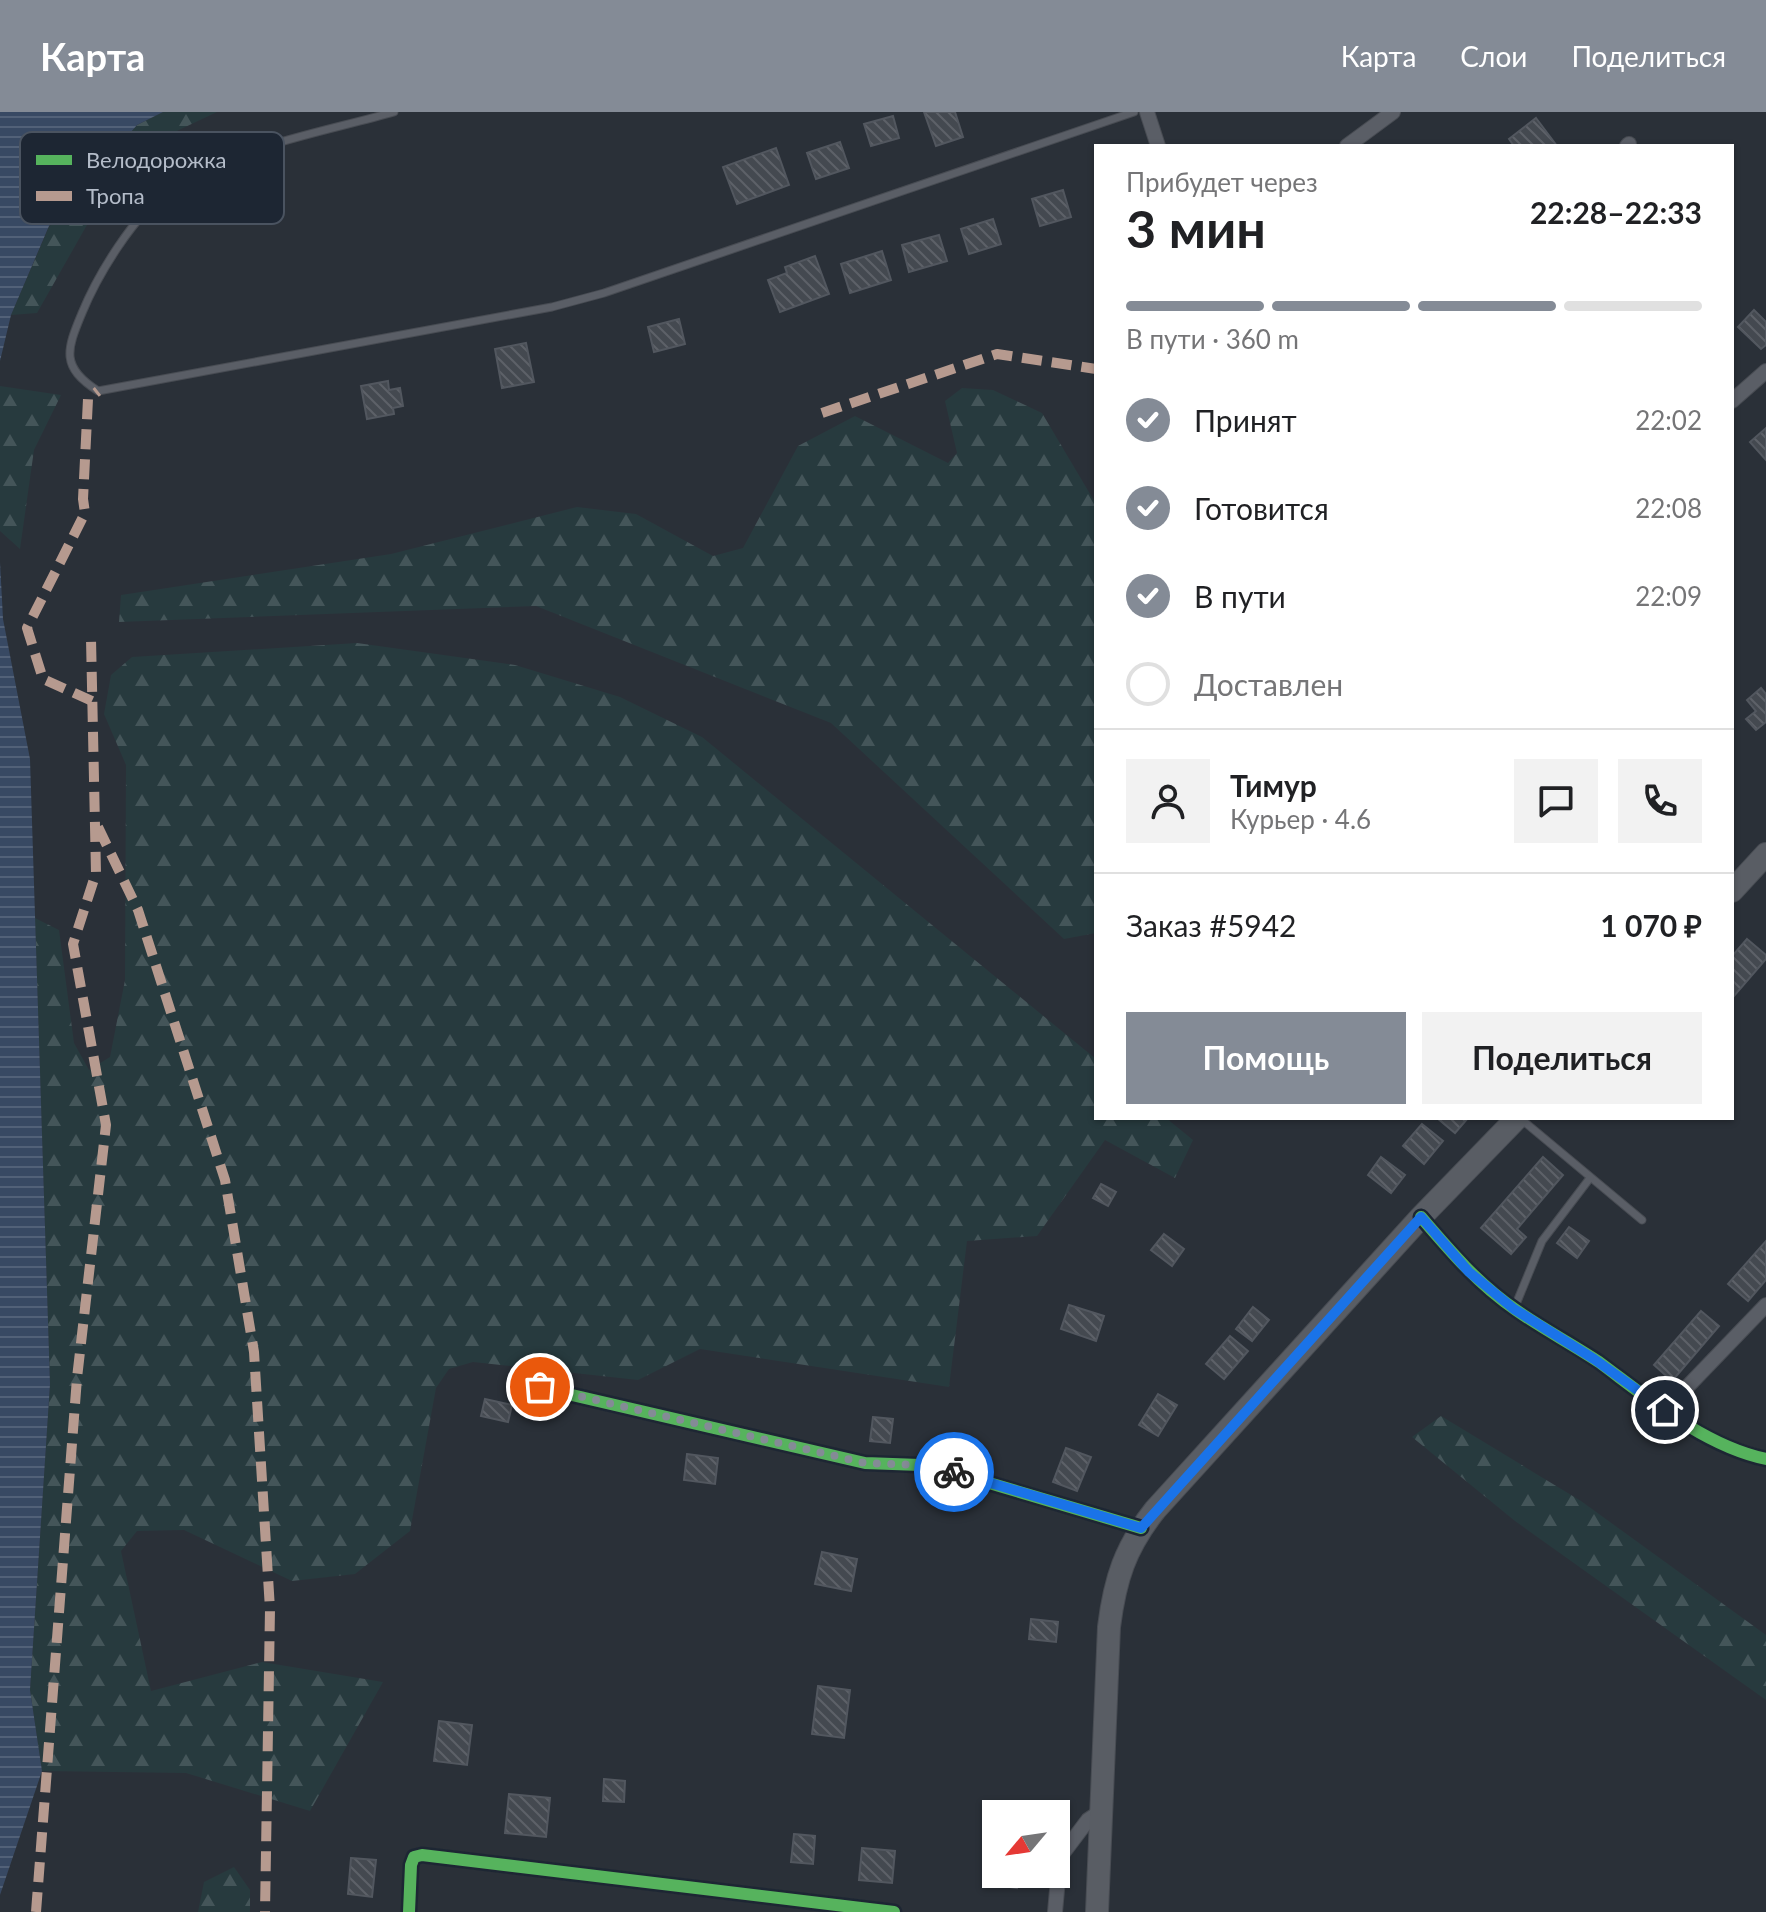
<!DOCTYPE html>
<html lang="ru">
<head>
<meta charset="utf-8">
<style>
	body { margin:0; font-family:Lato,sans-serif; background:#f2f2f2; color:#202124; height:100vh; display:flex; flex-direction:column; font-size:30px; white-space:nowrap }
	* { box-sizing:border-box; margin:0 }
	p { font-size:26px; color:#757577 }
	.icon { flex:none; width:44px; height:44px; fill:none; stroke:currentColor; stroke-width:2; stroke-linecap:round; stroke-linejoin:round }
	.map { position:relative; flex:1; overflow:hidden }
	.sheet { position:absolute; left:1094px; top:32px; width:640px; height:976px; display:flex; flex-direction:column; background:#fff; border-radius:0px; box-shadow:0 2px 6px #0004 }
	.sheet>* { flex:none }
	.needle { width:52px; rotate:241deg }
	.fabs { position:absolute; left:982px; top:1688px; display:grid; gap:16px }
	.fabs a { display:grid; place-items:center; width:88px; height:88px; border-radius:0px; background:#fff; box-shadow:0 2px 6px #0004; font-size:40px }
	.pin { position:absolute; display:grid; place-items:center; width:68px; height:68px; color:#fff; margin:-34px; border:4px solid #fff; border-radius:50%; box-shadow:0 2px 8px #0007 }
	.courier { position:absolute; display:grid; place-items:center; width:80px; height:80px; margin:-40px; border:6px solid #1a73e8; border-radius:50%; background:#fff; color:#222; box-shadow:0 2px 10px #0007 }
	.overview em { font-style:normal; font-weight:700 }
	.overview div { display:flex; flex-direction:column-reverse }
	.overview { display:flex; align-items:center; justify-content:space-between; height:136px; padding:0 32px }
	h1 { font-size:52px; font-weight:700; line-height:60px }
	.bar { display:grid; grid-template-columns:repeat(4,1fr); gap:12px 8px; align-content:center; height:96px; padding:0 32px }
	.bar i { height:10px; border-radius:6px; background:#e0e0e0 }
	.bar .on { background:#848b96 }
	.bar p { grid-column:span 4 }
	.line { display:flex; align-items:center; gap:20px; padding:0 32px; border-top:2px solid #e0e0e0 }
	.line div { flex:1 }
	.round { display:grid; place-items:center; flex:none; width:84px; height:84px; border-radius:0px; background:#f2f2f2 }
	ol { padding:0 32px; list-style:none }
	li { display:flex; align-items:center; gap:24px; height:88px }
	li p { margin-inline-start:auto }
	li .icon { padding:8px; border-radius:50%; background:#848b96; color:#fff; stroke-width:4 }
	li:last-child { color:#757577 }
	li i { width:44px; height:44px; border:4px solid #e0e0e0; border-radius:50% }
	.action { display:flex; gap:16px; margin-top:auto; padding:16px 32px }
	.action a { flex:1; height:92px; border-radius:0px; background:#848b96; color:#fff; font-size:32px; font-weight:700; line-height:92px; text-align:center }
	.action a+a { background:#f2f2f2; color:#202124 }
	header { display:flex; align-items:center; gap:48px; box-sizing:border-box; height:112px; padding:0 40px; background:#848b96; color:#fff }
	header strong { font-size:38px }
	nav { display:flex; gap:44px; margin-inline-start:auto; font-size:28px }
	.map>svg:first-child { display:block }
</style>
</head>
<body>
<header>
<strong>Карта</strong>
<nav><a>Карта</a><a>Слои</a><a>Поделиться</a></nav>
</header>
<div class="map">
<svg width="1766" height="1800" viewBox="0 0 1766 1800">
	<defs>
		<pattern id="forest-firs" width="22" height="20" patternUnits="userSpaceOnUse" patternTransform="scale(2)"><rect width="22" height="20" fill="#273a3e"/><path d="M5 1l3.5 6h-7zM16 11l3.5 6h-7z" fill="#445559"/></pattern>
		<pattern id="water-rules" width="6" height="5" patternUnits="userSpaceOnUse" patternTransform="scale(2)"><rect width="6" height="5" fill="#384963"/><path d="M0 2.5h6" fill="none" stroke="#526178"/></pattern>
		<pattern id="building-back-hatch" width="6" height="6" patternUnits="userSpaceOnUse" patternTransform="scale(2)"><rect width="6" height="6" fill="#444950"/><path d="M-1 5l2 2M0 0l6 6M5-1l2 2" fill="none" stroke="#5d6168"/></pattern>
	</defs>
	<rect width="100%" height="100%" fill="#2a3038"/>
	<g fill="url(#forest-firs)">
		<path d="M163 0H217L162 26 100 90 37 201 11 203 49 115 137 13Z"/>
		<path d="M0 274 61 283 34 338 20 437 0 419Z"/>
		<path d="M962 276 993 278 1042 301 1096 392V821L1064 827 831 611 536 494 119 510 121 483 391 442 577 395 636 402 713 444 743 436 798 334 855 304 948 351 957 341 945 289Z"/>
		<path d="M357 531 515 553 620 585 702 625 1096 947V1006H1166L1193 1028 1175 1066 1105 1028 1037 1124 967 1129 949 1275 700 1237 638 1268 473 1250 449 1257 436 1276 410 1419 355 1462 292 1469 184 1418 137 1419 121 1439 151 1579 262 1550 383 1570 310 1699 186 1661 42 1659 30 1578 50 1272 35 806 59 818 74 931 89 958 110 945 125 868 126 653 104 602 111 563 132 545Z"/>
		<path d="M1441 1304 1581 1389 1766 1523V1588L1515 1409 1412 1325Z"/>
		<path d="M234 1755 250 1778V1800H198L204 1770Z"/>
	</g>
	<g fill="url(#water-rules)">
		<path d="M0 0H163L137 13 49 114 11 203 0 249Z"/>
		<path d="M0 450 3 507 30 647 50 1272 30 1578 42 1659 0 1783Z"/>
	</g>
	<g fill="url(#building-back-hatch)" stroke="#52575f" stroke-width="2">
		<path d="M924 0H955L963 25 936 34Z"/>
		<path d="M893 4 899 26 871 34 864 12Z"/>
		<path d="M1536 6 1557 34H1514L1509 27Z"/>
		<path d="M840 30 849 56 816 67 807 41Z"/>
		<path d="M776 36 789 73 737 92 723 55Z"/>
		<path d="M1063 78 1071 105 1040 114 1032 87Z"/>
		<path d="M993 107 1001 132 969 142 961 117Z"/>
		<path d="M939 123 947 149 909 160 902 133Z"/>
		<path d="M882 139 891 168 850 181 841 152Z"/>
		<path d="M815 144 829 182 780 200 768 168 787 161 785 155Z"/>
		<path d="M1754 198 1766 210V233L1761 237 1738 215Z"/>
		<path d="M679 207 685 232 654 240 648 215Z"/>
		<path d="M526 231 534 270 502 276 495 237Z"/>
		<path d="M388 269 389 278 400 276 403 294 393 296 394 302 367 307 361 274Z"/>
		<path d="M1766 316V348L1750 330Z"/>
		<path d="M1761 576 1766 582V610L1756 618 1746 607 1756 599 1747 588Z"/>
		<path d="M1747 827 1766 843V847L1734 884 1732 844Z"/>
		<path d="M1437 1006H1468L1455 1021Z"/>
		<path d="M1422 1012 1443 1029 1424 1052 1403 1034Z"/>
		<path d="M1381 1045 1405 1063 1391 1081 1368 1063Z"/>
		<path d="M1543 1045 1563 1063 1517 1117 1526 1125 1511 1142 1481 1116Z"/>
		<path d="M1101 1072 1116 1080 1108 1094 1093 1086Z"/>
		<path d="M1569 1115 1589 1129 1577 1146 1557 1131Z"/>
		<path d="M1164 1122 1184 1137 1172 1154 1151 1138Z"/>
		<path d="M1766 1129V1168L1748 1189 1728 1172Z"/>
		<path d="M1069 1193 1104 1204 1096 1229 1061 1217Z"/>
		<path d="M1253 1195 1269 1208 1252 1229 1236 1217Z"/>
		<path d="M1701 1199 1719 1214 1672 1269 1654 1253Z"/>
		<path d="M1230 1224 1248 1239 1224 1267 1206 1252Z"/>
		<path d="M1158 1282 1177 1293 1158 1324 1139 1313Z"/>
		<path d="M485 1287 512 1293 508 1310 481 1304Z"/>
		<path d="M873 1305 893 1307 890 1331 870 1329Z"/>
		<path d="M1066 1336 1091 1345 1077 1379 1053 1370Z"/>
		<path d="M687 1342 718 1346 715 1372 684 1368Z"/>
		<path d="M822 1440 857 1447 851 1479 815 1472Z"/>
		<path d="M1031 1507 1058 1510 1056 1530 1029 1527Z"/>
		<path d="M818 1574 850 1578 844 1626 812 1622Z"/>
		<path d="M439 1609 472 1613 467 1653 434 1649Z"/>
		<path d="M604 1667 625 1669 624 1690 603 1689Z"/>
		<path d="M509 1682 550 1686 546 1725 505 1721Z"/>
		<path d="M794 1722 815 1724 813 1752 791 1750Z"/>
		<path d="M862 1736 895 1739 892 1771 859 1768Z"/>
		<path d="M994 1737H996V1762H1019L1017 1776 989 1772Z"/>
		<path d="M351 1746 376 1748 372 1785 348 1782Z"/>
	</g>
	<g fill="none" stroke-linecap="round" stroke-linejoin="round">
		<defs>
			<g id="lane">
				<path d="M394 0C324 20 229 36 169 78 134 103 98 162 82 201 66 239 61 255 98 279L552 195 604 181 1134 0"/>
				<path d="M1521 1007 1642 1108"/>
				<path d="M1514 1197 1542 1129 1590 1066"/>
			</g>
			<g id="street">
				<path d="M1147 0 1158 34"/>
				<path d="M1347 34 1393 0"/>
				<path d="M1627 34 1629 32"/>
				<path d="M1732 289 1766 259"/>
				<path d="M1421 1105C1450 1139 1479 1173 1516 1198 1543 1217 1572 1232 1599 1250 1649 1287 1704 1334 1766 1347"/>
				<path d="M516 1270 865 1351 920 1353 945 1358 1141 1416"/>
				<path d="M1665 1298 1766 1193"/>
				<path d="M409 1800 411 1753 414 1745 422 1743 894 1800"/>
				<path d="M1055 1800 1060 1745 1088 1708 1100 1700"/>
			</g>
			<g id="secondary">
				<path d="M1732 779 1766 742"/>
				<path d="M1097 1800 1109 1515C1115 1467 1125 1436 1155 1398L1421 1105 1517 1006"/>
			</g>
		</defs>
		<use href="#lane" stroke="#484c53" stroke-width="9"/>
		<use href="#street" stroke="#484c53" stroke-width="16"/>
		<use href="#secondary" stroke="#484c53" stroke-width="24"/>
		<use href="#lane" stroke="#5a5e66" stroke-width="7"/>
		<use href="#street" stroke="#5a5e66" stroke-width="14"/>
		<use href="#secondary" stroke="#595d64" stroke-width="22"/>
		<g stroke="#b69a8f" stroke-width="10" stroke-dasharray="20 10" stroke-linecap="butt">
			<path d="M822 301 997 242 1096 257"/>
			<path d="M92 589 43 567 27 516 85 401 83 387 88 287 98 279"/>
			<path d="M98 715 138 798 225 1068 254 1240 270 1497 265 1800"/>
			<path d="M36 1800 77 1266 106 1013 73 832 96 761 91 527"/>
		</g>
		<defs>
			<g id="cycleway">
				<path d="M1421 1105C1450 1139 1479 1173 1516 1198 1543 1217 1572 1232 1599 1250 1649 1287 1704 1334 1766 1347"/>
				<path d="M516 1270 865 1351 920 1353 945 1358 1141 1416"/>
				<path d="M409 1800 411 1753 414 1745 422 1743 894 1800"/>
			</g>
		</defs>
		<use href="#cycleway" stroke="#1d2633" stroke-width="17"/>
		<use href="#cycleway" stroke="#56b35d" stroke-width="12"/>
	</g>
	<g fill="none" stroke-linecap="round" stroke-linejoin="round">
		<path stroke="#848b96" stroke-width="8" stroke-dasharray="0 14.4" d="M540 1275 865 1351 920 1353 954 1360"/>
		<path stroke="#1a73e8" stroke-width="10" d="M954 1360 1141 1416 1421 1105 1469 1160 1514 1197 1594 1247 1665 1298"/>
	</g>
	<rect x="20" y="20" width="264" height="92" rx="12" fill="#1d2633" stroke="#4a5360" stroke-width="2"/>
	<rect x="36" y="43" width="36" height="10" fill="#56b35d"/>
	<rect x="36" y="79" width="36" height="10" fill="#b69a8f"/>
	<g font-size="22" fill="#b4bcc9">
		<text x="86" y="56">Велодорожка</text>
		<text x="86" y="92">Тропа</text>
	</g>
</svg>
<div class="fabs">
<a><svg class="needle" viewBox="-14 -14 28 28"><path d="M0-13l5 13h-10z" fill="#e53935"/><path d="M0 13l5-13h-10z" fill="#757577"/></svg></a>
</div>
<div class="pin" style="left:540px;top:1275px;background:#ea580c"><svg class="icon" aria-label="bag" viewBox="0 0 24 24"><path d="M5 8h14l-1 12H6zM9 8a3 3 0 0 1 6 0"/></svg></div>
<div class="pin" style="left:1665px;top:1298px;background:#1f2937"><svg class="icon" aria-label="home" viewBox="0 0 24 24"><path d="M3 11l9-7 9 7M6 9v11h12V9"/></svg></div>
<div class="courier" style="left:954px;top:1360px"><svg class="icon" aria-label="bike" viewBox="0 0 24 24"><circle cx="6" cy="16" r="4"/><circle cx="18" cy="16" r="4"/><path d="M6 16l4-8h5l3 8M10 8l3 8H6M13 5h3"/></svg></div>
<section class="sheet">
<div class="overview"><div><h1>3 мин</h1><p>Прибудет через</p></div><em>22:28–22:33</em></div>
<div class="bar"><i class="on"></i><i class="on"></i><i class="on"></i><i></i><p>В пути · 360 m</p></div>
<ol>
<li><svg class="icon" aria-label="check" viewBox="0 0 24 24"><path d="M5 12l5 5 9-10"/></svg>Принят<p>22:02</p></li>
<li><svg class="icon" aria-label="check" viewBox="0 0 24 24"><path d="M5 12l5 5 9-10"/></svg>Готовится<p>22:08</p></li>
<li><svg class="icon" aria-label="check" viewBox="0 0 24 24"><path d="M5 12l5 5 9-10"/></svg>В пути<p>22:09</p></li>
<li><i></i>Доставлен</li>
</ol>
<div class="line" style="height:144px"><a class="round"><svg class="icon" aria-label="person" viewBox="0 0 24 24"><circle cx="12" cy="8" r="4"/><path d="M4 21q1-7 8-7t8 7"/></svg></a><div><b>Тимур</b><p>Курьер · 4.6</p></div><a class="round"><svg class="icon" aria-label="chat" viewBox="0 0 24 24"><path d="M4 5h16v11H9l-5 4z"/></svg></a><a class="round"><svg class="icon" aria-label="phone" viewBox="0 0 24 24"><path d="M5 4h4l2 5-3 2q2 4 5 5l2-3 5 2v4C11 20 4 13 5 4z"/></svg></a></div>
<div class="line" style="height:104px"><div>Заказ #5942</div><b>1 070 ₽</b></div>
<div class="action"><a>Помощь</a><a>Поделиться</a></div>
</section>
</div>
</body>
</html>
